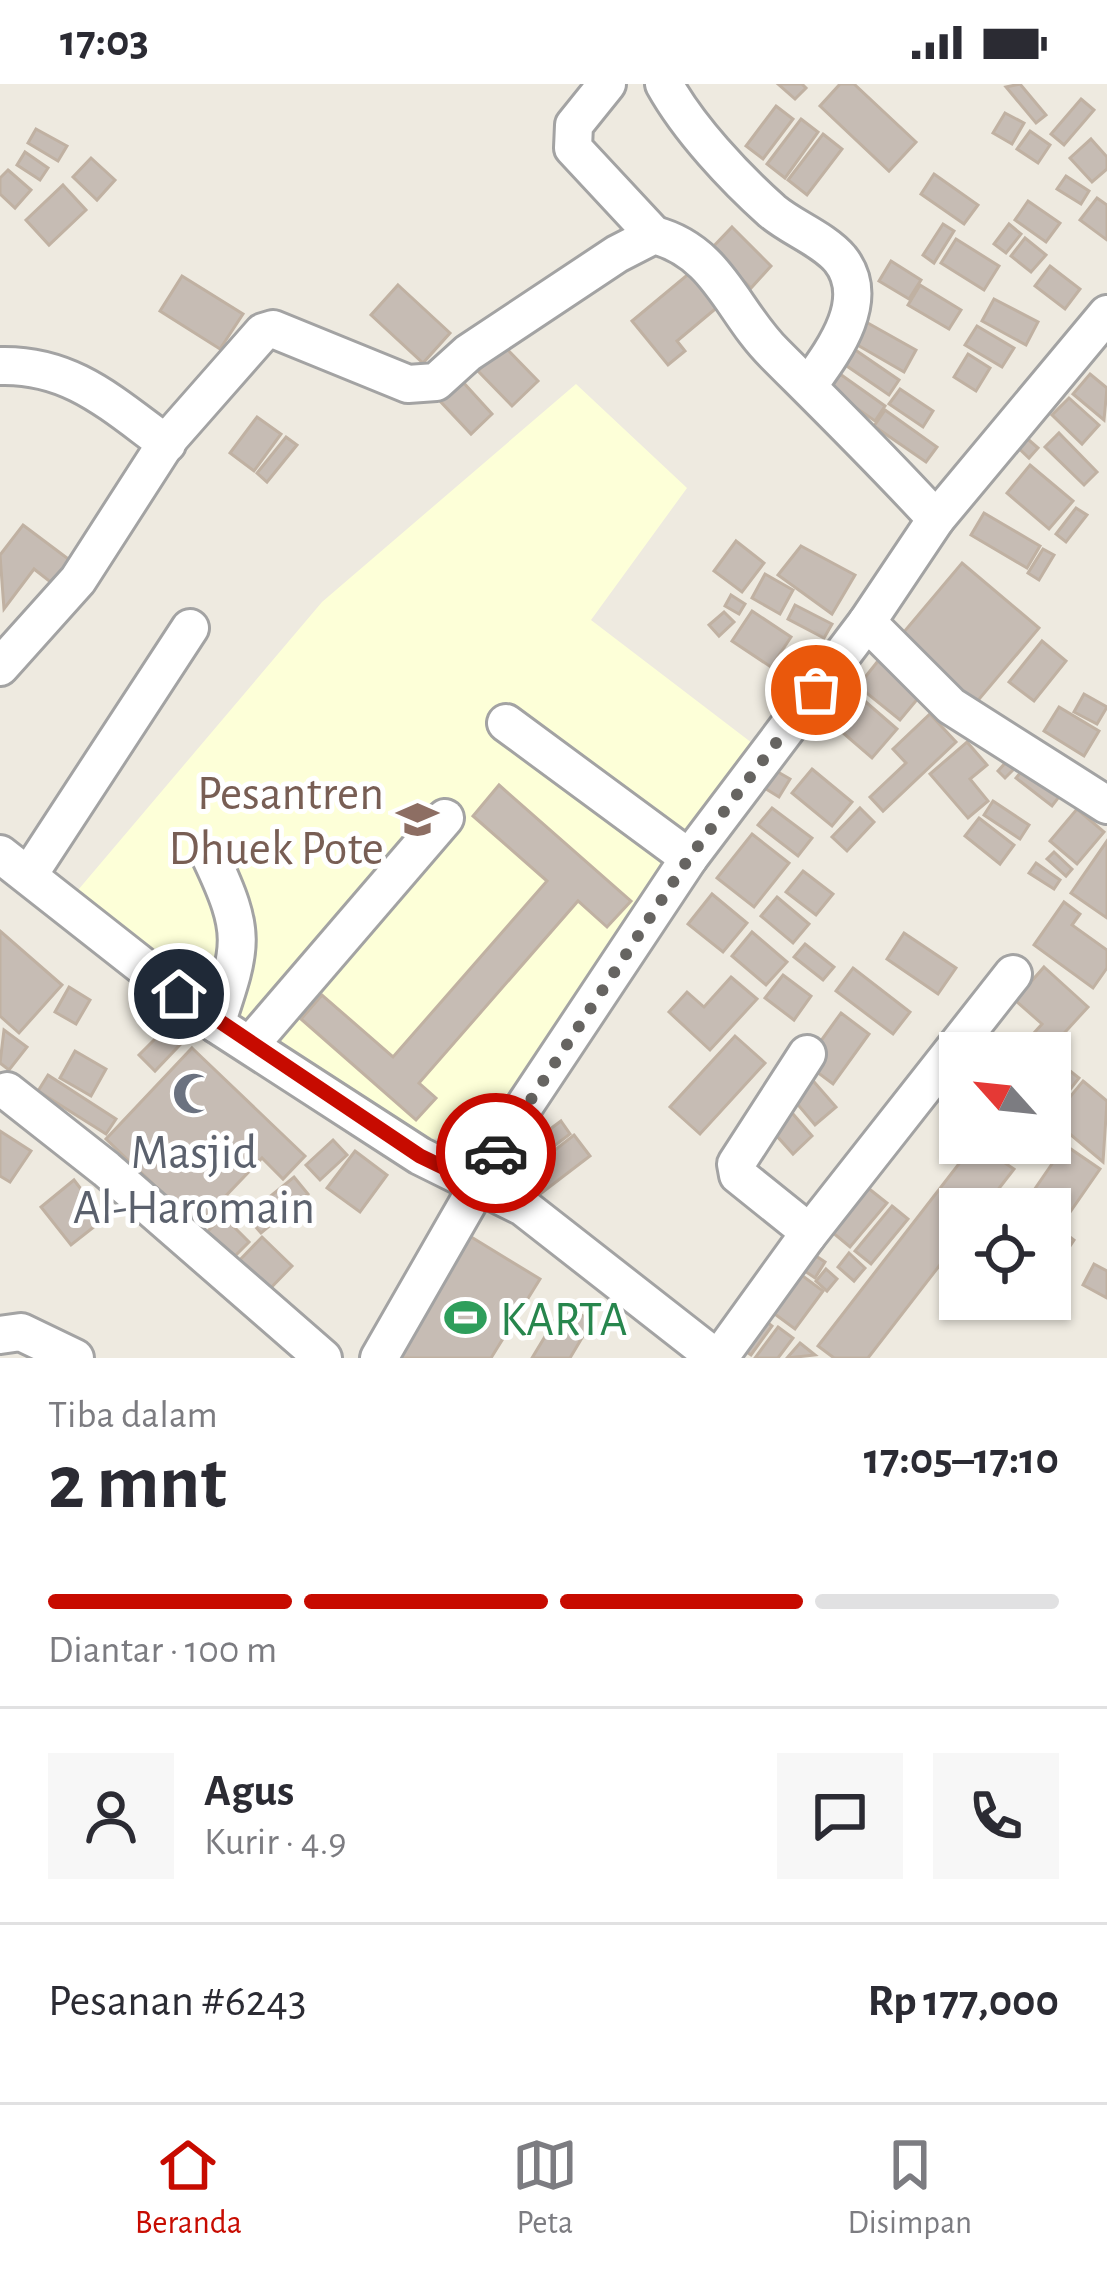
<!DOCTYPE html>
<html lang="id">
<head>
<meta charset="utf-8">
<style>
	body { margin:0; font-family:"Alegreya Sans",sans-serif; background:#f7f7f7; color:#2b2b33; height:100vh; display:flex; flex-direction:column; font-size:45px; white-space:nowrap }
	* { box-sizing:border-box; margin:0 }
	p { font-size:39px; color:#7c7c81 }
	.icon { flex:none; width:66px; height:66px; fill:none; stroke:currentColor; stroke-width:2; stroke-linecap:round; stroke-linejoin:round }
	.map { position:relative; height:1274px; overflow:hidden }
	.side { display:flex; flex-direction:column; background:#fff; flex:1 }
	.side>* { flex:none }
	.needle { width:78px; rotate:297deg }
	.fabs { position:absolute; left:939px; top:948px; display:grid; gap:24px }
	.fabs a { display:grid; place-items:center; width:132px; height:132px; border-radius:0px; background:#fff; box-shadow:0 3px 9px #0004; font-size:60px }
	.pin { position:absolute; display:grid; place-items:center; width:102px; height:102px; color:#fff; margin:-51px; border:6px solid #fff; border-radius:50%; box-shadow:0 3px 12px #0007 }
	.courier { position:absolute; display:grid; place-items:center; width:120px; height:120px; margin:-60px; border:9px solid #c70b00; border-radius:50%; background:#fff; color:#222; box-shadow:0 3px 15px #0007 }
	.head em { font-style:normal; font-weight:600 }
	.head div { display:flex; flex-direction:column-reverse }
	.head { display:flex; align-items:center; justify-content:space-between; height:204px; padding:0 48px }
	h1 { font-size:78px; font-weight:600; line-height:90px }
	.bar { display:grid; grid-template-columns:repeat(4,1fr); gap:18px 12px; align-content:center; height:144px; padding:0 48px }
	.bar i { height:15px; border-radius:9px; background:#e1e1e2 }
	.bar .active { background:#c70b00 }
	.bar p { grid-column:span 4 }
	.line { display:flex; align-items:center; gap:30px; padding:0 48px; border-top:3px solid #e1e1e2 }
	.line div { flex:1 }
	.round { display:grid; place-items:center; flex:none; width:126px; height:126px; border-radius:0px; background:#f7f7f7 }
	.status { display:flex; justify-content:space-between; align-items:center; height:84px; padding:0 60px; background:#fff; direction:ltr }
	.status svg { height:33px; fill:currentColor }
	.tabs { display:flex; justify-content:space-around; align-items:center; height:168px; border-top:3px solid #e1e1e2; background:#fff; font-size:33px; color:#7c7c81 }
	.tabs a { display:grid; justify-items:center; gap:6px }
	.tabs .active { color:#c70b00 }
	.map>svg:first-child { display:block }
</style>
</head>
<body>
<div class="status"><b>17:03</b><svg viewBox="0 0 49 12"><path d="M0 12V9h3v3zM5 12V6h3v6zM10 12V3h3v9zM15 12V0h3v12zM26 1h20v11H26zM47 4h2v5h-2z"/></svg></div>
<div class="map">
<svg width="1107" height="1274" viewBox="0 0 1107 1274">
	<rect width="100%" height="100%" fill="#eeeae0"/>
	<path fill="#fdffd8" d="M576 300 687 404 591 536 752 659 487 1041 473 1053 430 1055 246 938 73 812 322 518Z"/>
	<g fill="#c6bcb4" stroke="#c0b1a2" stroke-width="3">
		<path d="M778 0H802L806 4 795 15Z"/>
		<path d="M840 0H854L916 58 889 87 820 22Z"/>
		<path d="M1020 0 1046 31 1036 39 1006 3Z"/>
		<path d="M1081 15 1094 26 1064 61 1051 50Z"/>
		<path d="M776 22 793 35 763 75 746 62Z"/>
		<path d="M1005 29 1024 39 1012 60 993 49Z"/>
		<path d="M801 35 818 48 785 94 767 80Z"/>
		<path d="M36 45 67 62 58 77 28 59Z"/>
		<path d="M1030 47 1050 61 1038 79 1017 65Z"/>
		<path d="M823 50 842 65 807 111 788 96Z"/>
		<path d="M1091 55 1107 73V85L1092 98 1070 74Z"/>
		<path d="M25 68 48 84 40 96 17 81Z"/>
		<path d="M91 74 115 96 97 116 73 93Z"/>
		<path d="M8 86 31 106 15 124 0 110V94Z"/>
		<path d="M934 90 978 121 964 140 921 110Z"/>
		<path d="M1066 92 1089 107 1081 120 1057 105Z"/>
		<path d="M63 101 86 126 49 161 26 136Z"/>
		<path d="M1097 114 1107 121V156L1080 136Z"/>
		<path d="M1028 117 1060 139 1046 158 1015 136Z"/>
		<path d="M943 140 954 147 934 179 923 171Z"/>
		<path d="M1009 140 1021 150 1006 169 994 160Z"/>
		<path d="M732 143 771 182 751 204 711 165Z"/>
		<path d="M1025 154 1046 171 1031 188 1011 172Z"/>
		<path d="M956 155 999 182 984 206 941 179Z"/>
		<path d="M891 177 921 196 909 215 879 197Z"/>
		<path d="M1050 182 1080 205 1065 225 1035 202Z"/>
		<path d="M692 187 720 221 677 257 685 267 668 281 632 237Z"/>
		<path d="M182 192 243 230 220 265 160 227Z"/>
		<path d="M398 201 450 249 423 279 371 231Z"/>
		<path d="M920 201 961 226 949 245 908 221Z"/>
		<path d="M994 215 1038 238 1026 261 982 237Z"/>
		<path d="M866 238 916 266 904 288 854 259Z"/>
		<path d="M977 242 1014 264 1002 283 965 261Z"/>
		<path d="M504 262 538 297 512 322 478 287Z"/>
		<path d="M851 263 899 296 889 311 841 278Z"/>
		<path d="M968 270 990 284 976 307 954 293Z"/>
		<path d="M840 290 885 322 875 337 829 305Z"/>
		<path d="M1090 290 1107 304 1104 336 1073 310Z"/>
		<path d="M462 297 492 330 471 350 440 317Z"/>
		<path d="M900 305 933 327 923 343 889 320Z"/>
		<path d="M1069 314 1099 341 1082 360 1052 331Z"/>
		<path d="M885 326 937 363 926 378 874 342Z"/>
		<path d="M257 333 281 350 254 387 230 369Z"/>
		<path d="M1059 349 1097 388 1084 401 1045 363Z"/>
		<path d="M1022 350 1038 364 1029 374 1013 359Z"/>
		<path d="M286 353 297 361 267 398 257 389Z"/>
		<path d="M1030 381 1073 417 1049 445 1007 409Z"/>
		<path d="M1076 424 1087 431 1066 458 1056 450Z"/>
		<path d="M984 429 1040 462 1027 484 971 451Z"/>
		<path d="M23 441 71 477 53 500 34 485 4 525 0 471Z"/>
		<path d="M736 457 764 479 742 508 714 487Z"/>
		<path d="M801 462 855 491 832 530 778 491Z"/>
		<path d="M1043 465 1054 471 1039 496 1028 489Z"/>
		<path d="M962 479 1039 544 975 620 898 555Z"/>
		<path d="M765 490 793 506 780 530 752 514Z"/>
		<path d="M731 511 745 520 739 530 725 522Z"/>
		<path d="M795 521 832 540 824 554 788 535Z"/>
		<path d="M752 527 791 553 771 583 732 557Z"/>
		<path d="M724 528 734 538 719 552 709 541Z"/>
		<path d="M1042 557 1066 577 1034 617 1009 598Z"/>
		<path d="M786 570 804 581 789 605 772 595Z"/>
		<path d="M878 577 920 612 900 636 858 602Z"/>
		<path d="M852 606 897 645 872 674 827 635Z"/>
		<path d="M1084 610 1107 623 1097 640 1074 628Z"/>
		<path d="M1059 623 1099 647 1084 672 1044 647Z"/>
		<path d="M930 630 956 658 883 727 870 713 906 679 893 665Z"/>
		<path d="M967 658 987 681 970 695 988 717 968 734 930 690Z"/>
		<path d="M1014 669 1022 677 1005 694 998 687Z"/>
		<path d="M1029 678 1065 705 1052 722 1016 694Z"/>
		<path d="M771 684 790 695 779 713 761 702Z"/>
		<path d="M812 685 852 718 832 742 792 709Z"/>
		<path d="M499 701 631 817 607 843 578 817 419 999 436 1014 416 1036 301 935 322 911 393 973 547 797 473 732Z"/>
		<path d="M993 717 1029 741 1020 755 984 731Z"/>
		<path d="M772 724 812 754 798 772 758 741Z"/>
		<path d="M860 724 874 738 847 767 832 753Z"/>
		<path d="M1077 725 1104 748 1077 780 1050 757Z"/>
		<path d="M979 734 1014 761 1000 780 965 752Z"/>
		<path d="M752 750 789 779 754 823 717 794Z"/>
		<path d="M1107 757V834L1071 809Z"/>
		<path d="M1054 768 1072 785 1066 792 1047 775Z"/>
		<path d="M1036 779 1060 796 1054 805 1029 789Z"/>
		<path d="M803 787 833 810 816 831 786 808Z"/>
		<path d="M712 810 747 839 723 868 688 840Z"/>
		<path d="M777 813 809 840 793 859 761 832Z"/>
		<path d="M1064 818 1080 830 1072 841 1107 866V884L1093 904 1034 861Z"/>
		<path d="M0 847 62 901 19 949 0 932Z"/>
		<path d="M752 848 787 878 766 901 732 872Z"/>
		<path d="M904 849 956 884 938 910 887 875Z"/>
		<path d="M805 860 834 883 823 896 794 873Z"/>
		<path d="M1044 883 1088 923 1046 969H1016L1042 940 1015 916Z"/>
		<path d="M853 884 910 928 893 950 836 907Z"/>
		<path d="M783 891 811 912 794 936 765 914Z"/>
		<path d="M731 893 757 915 710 966 669 928 687 908 704 923Z"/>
		<path d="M69 903 90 916 76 940 55 928Z"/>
		<path d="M841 929 869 950 833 1000 805 979Z"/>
		<path d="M179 931 194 946 155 987 139 971Z"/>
		<path d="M4 946 27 963 9 986 0 979Z"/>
		<path d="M735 952 765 979 700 1050 670 1023Z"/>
		<path d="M192 964 305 1072 283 1095 262 1074 197 1142 106 1055Z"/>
		<path d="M75 967 106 985 91 1012 60 994Z"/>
		<path d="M1050 971 1079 994 1050 1031Z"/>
		<path d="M48 991 116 1035 106 1050 38 1007Z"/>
		<path d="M808 991 836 1023 815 1041 788 1009Z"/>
		<path d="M1083 997 1107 1017 1103 1078 1052 1035Z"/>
		<path d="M787 1023 812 1052 793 1070 767 1041Z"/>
		<path d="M561 1037 570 1050 532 1079 522 1066Z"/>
		<path d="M0 1047 31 1067 10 1098 0 1092Z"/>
		<path d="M574 1051 590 1072 539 1111 523 1091Z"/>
		<path d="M333 1056 347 1071 320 1096 306 1081Z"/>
		<path d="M975 1059 1014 1085 983 1125H960V1155L868 1274H834L818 1262Z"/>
		<path d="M1065 1061 1100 1085 1050 1157V1125H1021Z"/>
		<path d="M355 1067 387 1091 360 1128 327 1104Z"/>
		<path d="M294 1093 308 1110 261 1149 246 1132Z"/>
		<path d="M74 1096 104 1135 71 1161 41 1123Z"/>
		<path d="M863 1100 887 1119 850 1163 826 1143Z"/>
		<path d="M892 1122 908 1135 871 1180 855 1167Z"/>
		<path d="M223 1132 249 1158 228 1179 202 1153Z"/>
		<path d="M1062 1147 1074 1156 1050 1192V1165Z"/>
		<path d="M468 1151 540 1195 491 1274H393Z"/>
		<path d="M262 1153 292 1182 265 1210 235 1181Z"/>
		<path d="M810 1168 825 1178 815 1194 799 1183Z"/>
		<path d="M849 1169 865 1184 854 1197 838 1183Z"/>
		<path d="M1094 1180 1107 1187V1214L1083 1201Z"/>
		<path d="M792 1184 823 1207 795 1245 764 1222Z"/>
		<path d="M826 1185 837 1195 827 1207 816 1197Z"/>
		<path d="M564 1221 592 1237 570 1274H532Z"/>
		<path d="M757 1230 772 1242 751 1271 735 1260Z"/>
		<path d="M778 1243 793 1254 778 1274H755Z"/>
		<path d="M800 1259 815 1271 787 1274Z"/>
	</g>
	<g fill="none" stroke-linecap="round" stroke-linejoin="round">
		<defs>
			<g id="minor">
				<path d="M607 0 574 41 573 64 654 151"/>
				<path d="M664 0C689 45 734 93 772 127 792 144 823 155 840 175 873 216 832 269 809 301"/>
				<path d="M0 282C71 280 112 320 167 360"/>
				<path d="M867 538 951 622 1107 721"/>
				<path d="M0 583 78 496 168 356 263 248 273 245 408 300 436 298 468 269 617 170 654 151C719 168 732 228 775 270 830 325 884 378 936 435"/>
				<path d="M506 639 689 774"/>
				<path d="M0 770 216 940 420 1072 523 1123 716 1274"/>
				<path d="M211 774C247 850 242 862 216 940"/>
				<path d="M30 789 190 544"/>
				<path d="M250 961 445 734"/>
				<path d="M7 1007 106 1085 323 1274"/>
				<path d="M807 1152 1013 890"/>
				<path d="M0 1251 21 1248 75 1274"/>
				<path d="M379 1274 519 1030 689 774 867 538 936 435 1107 230"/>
				<path d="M719 1274 807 1152 804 1144 738 1091 736 1080 807 970"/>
			</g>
		</defs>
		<use href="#minor" stroke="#a3a3a3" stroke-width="42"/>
		<use href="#minor" stroke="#fff" stroke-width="36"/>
	</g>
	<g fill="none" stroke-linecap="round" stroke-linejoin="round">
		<path stroke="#666461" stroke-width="12" stroke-dasharray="0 21.6" d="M496 1069 689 774 816 606"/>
		<path stroke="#c70b00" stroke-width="15" d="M179 910 420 1072 478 1100 496 1069"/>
	</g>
	<defs>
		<symbol id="school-bare" viewBox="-9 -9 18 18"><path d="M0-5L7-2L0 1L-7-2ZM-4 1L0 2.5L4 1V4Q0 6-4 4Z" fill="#8d6e63" stroke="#fff" stroke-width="2.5" paint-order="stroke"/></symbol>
		<symbol id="mosque-bare" viewBox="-9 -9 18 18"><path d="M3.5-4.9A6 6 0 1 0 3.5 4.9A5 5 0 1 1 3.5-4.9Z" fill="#6b7280" stroke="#fff" stroke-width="2.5" paint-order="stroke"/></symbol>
		<symbol id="stadium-bare" viewBox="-9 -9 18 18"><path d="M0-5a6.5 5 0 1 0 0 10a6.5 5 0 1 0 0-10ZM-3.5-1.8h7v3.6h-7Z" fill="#2e9e5b" stroke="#fff" stroke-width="2.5" paint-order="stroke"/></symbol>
	</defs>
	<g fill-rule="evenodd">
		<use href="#school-bare" x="388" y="706" width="59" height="59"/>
		<use href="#mosque-bare" x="164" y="980" width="59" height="59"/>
		<use href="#stadium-bare" x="436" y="1204" width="59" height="59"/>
	</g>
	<g text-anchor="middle" stroke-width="10" stroke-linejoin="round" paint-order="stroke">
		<g font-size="48" fill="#785e54" stroke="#fff" text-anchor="end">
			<text x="384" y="725">Pesantren<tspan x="384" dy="55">Dhuek Pote</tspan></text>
		</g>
		<g font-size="48" fill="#5b616d" stroke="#fff">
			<text x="194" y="1084">Masjid<tspan x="194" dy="55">Al-Haromain</tspan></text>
		</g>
		<g font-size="48" fill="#27864d" stroke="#fff" text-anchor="start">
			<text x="500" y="1251">KARTA</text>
		</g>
	</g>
</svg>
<div class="fabs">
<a><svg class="needle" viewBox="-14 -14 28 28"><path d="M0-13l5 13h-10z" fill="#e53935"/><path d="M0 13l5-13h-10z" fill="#7c7c81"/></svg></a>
<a><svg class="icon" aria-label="locate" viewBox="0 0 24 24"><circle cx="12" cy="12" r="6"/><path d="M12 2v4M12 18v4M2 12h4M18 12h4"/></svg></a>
</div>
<div class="pin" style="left:816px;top:606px;background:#ea580c"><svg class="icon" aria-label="bag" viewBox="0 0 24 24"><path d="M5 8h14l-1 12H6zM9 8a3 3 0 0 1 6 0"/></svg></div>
<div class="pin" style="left:179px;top:910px;background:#1f2937"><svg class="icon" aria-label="home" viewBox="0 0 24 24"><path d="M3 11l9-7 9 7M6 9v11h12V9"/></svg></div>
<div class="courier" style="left:496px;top:1069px"><svg class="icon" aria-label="car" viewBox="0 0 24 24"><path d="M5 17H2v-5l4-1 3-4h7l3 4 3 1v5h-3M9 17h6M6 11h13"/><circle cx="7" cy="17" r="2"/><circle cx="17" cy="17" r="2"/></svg></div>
</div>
<section class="side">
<div class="head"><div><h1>2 mnt</h1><p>Tiba dalam</p></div><em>17:05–17:10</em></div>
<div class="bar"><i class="active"></i><i class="active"></i><i class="active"></i><i></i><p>Diantar · 100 m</p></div>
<div class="line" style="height:216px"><a class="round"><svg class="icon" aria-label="person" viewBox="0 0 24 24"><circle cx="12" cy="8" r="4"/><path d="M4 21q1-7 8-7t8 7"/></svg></a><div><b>Agus</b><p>Kurir · 4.9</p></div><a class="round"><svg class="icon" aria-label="chat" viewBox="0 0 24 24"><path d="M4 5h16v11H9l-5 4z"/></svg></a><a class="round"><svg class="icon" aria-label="phone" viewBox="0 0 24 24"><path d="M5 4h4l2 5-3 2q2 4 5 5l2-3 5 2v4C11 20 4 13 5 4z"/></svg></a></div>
<div class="line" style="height:156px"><div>Pesanan #6243</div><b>Rp 177,000</b></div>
</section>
<nav class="tabs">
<a class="active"><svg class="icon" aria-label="home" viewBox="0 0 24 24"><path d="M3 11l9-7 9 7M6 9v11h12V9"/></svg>Beranda</a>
<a><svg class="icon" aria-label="map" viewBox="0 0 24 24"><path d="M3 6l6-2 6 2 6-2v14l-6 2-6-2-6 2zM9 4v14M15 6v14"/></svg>Peta</a>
<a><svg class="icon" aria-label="saved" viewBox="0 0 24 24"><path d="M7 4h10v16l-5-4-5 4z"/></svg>Disimpan</a>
</nav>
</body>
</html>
